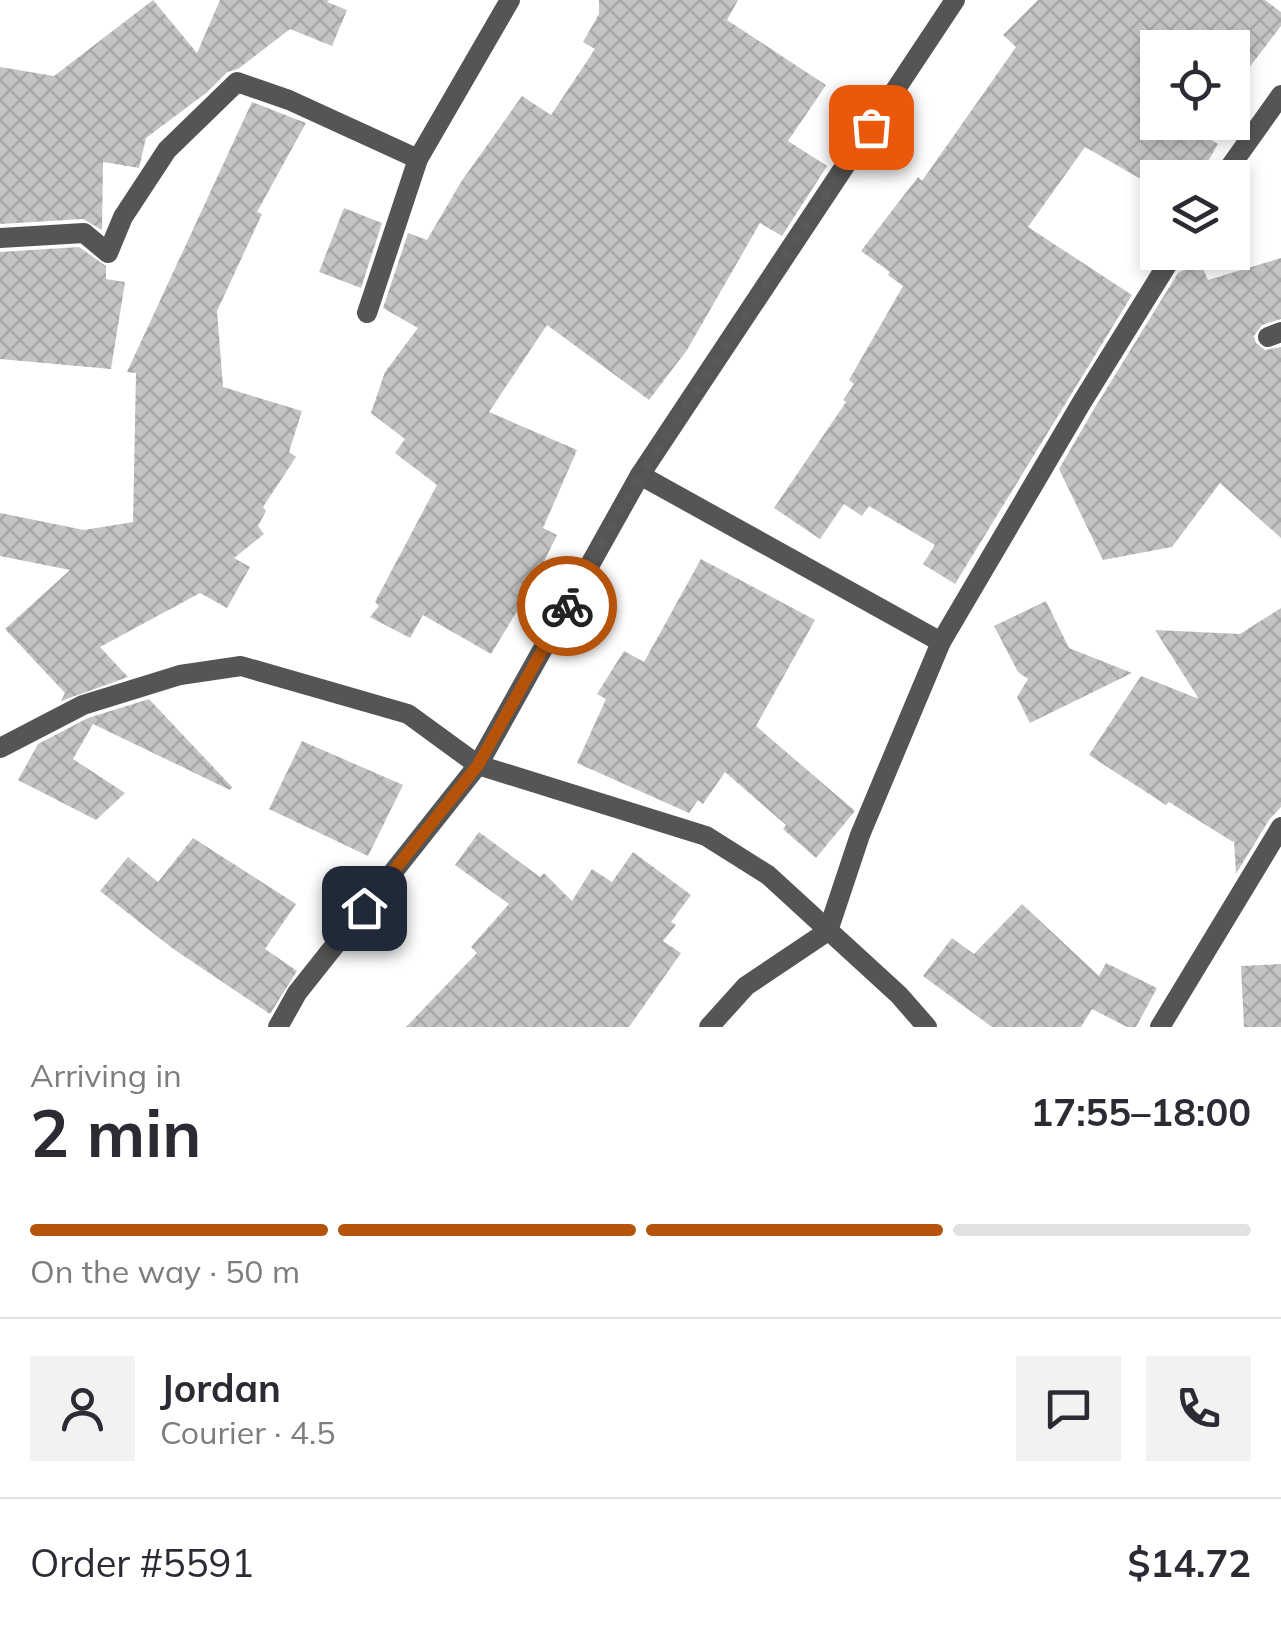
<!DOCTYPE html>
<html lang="en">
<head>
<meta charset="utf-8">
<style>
	body { margin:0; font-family:Mulish,sans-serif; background:#f2f2f3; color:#2b2b33; height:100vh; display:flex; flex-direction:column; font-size:38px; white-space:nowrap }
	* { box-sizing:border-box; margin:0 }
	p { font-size:32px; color:#7c7c81 }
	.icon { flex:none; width:55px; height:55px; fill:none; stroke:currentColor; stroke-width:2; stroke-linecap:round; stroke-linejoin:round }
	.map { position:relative; height:1027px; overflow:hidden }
	.side { display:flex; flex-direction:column; background:#fff; flex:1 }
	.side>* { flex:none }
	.tools { position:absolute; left:1140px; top:30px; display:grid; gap:20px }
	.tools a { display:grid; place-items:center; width:110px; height:110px; border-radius:0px; background:#fff; box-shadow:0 5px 15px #0003; font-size:50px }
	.pin { position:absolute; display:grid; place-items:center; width:85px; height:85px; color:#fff; margin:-42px; border-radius:20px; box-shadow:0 5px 15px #0006 }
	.courier { position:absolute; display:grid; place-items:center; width:100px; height:100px; margin:-50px; border:8px solid #b45309; border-radius:50%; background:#fff; color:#222; box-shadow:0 2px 12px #0007 }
	.summary em { font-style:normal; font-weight:700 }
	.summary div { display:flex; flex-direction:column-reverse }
	.summary { display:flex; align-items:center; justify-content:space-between; height:170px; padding:0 30px }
	h1 { font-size:65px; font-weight:700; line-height:75px }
	.bar { display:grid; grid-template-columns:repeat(4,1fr); gap:15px 10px; align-content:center; height:120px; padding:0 30px }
	.bar i { height:12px; border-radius:8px; background:#e1e1e2 }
	.bar .current { background:#b45309 }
	.bar p { grid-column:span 4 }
	.line { display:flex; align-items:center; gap:25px; padding:0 30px; border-top:2px solid #e1e1e2 }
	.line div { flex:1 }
	.round { display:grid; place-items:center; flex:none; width:105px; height:105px; border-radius:0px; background:#f2f2f3 }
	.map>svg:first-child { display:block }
</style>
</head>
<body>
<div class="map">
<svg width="1281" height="1027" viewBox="0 0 1281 1027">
	<defs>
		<pattern id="building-cross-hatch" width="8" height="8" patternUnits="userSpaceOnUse" patternTransform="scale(2.5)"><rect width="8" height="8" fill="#c4c4c4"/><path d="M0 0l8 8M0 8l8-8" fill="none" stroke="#a7a7a7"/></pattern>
	</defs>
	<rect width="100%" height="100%" fill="#fff"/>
	<g fill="url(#building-cross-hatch)">
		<path d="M153 0 197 53 220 0H329L327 2 347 10 332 46 290 29 238 69 227 72 206 93 146 138 139 168 103 162 102 230 83 219 0 224V67L54 76Z"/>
		<path d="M599 0H738L727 20 826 85 788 141 827 166 782 236 760 223 687 350 649 400 547 325 489 412 577 450 543 528 557 535 530 590 491 654 423 615 410 638 370 617 379 606 375 602 437 485 395 453 405 439 371 413 385 372 418 328 383 308 408 233 427 240 461 182 522 96 551 115 595 49 583 42 599 14Z"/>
		<path d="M1038 0H1265L1281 12V26L1232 90V48H1158V122H1181L1218 144 1198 178H1139L1085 147 1028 227 1132 295 955 584 923 564 935 545 869 506 862 516 844 504 820 539 774 508 846 402 843 400 854 384 849 380 903 286 888 275 890 272 861 251 918 177 922 181 1016 47 1003 35Z"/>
		<path d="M252 102 306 123 257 212 262 214 217 311 223 387 302 411 289 452 296 457 263 507 266 511 258 526 264 534 234 558 250 567 227 608 200 593 100 647 128 677 61 701 65 693 5 629 70 570 0 556V513L84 530 133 522 136 373 127 372Z"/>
		<path d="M344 208 382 223 361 288 319 272Z"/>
		<path d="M79 247 106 266V279L125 282 111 369 0 359V252Z"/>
		<path d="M1281 258V319L1262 325 1254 336 1256 343 1265 350 1281 347V538L1220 483 1172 547 1103 560 1059 469 1094 409 1178 273 1200 262 1208 280Z"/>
		<path d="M701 559 815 620 756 726 855 811 816 858 783 829 786 825 725 772 703 804 698 800 689 813 577 763 606 699 597 694 624 651 644 662Z"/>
		<path d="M1046 601 1069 648 1132 673 1030 723 1017 697 1028 679 1018 672 994 626Z"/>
		<path d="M1281 608V807L1269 820 1236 874 1234 839 1233 842 1169 802 1166 805 1089 755 1141 676 1199 699 1155 630 1240 634Z"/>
		<path d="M149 699 232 787 230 790 93 724 73 759 125 793 96 820 18 780 38 744 88 718Z"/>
		<path d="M302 741 403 785 368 856 269 809Z"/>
		<path d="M479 832 540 877 544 873 572 901 592 869 612 882 633 852 691 895 671 922 676 925 663 941 681 953 629 1027H406L477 953 471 947 509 904 455 865Z"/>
		<path d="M193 838 296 904 265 949 297 971 270 1014 172 948 100 891 128 857 158 882Z"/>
		<path d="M1022 904 1099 976 1106 963 1157 988 1136 1027H1127L1092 1009 1081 1027H992L923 976 952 938 974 954Z"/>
		<path d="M1281 964V1027H1244L1241 966Z"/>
	</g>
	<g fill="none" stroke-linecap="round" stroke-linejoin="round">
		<g stroke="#555" stroke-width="20">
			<path d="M1222 178 1281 95"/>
			<path d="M0 238 84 233 108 253 123 217 167 150 237 82 289 100 418 159"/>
			<path d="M367 313 418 159 510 0"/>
			<path d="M1268 337 1281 332"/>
			<path d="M640 475 941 642"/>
			<path d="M0 748 83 705 180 675 241 666 408 714 478 765 706 836 768 875 899 995 927 1027"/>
			<path d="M278 1027 297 993 478 765 640 475 955 0"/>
			<path d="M709 1027 746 986 828 931 860 835 941 642 1082 402 1175 252"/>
			<path d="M1160 1027 1281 827"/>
		</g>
	</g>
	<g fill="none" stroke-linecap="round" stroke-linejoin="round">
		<path stroke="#595959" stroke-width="10" stroke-dasharray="0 18" d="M567 606 640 476 871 127"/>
		<path stroke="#b45309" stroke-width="12" d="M364 908 478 765 567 606"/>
	</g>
</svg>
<div class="tools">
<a><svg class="icon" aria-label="locate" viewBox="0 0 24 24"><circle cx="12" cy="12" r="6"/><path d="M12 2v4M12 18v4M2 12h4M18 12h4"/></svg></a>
<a><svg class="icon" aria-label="layers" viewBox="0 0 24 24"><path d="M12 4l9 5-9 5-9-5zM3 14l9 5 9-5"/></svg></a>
</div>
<div class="pin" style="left:871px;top:127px;background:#ea580c"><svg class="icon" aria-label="bag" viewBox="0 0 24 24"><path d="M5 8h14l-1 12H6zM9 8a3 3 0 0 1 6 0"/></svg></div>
<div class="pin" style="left:364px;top:908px;background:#1f2937"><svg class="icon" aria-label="home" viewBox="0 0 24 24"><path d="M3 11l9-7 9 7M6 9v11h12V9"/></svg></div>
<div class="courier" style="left:567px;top:606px"><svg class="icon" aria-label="bike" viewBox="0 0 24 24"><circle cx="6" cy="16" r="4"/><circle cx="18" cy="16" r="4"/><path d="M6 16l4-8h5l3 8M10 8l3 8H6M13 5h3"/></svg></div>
</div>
<section class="side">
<div class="summary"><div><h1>2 min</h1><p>Arriving in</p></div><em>17:55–18:00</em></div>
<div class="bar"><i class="current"></i><i class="current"></i><i class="current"></i><i></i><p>On the way · 50 m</p></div>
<div class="line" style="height:180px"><a class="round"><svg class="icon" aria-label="person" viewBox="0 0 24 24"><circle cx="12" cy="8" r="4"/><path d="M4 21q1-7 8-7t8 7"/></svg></a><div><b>Jordan</b><p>Courier · 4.5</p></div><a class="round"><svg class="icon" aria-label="chat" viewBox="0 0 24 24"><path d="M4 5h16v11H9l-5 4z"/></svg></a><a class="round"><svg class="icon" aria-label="phone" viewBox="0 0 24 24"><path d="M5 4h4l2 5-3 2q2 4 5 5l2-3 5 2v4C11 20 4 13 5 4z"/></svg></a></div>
<div class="line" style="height:130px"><div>Order #5591</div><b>$14.72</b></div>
</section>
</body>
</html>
